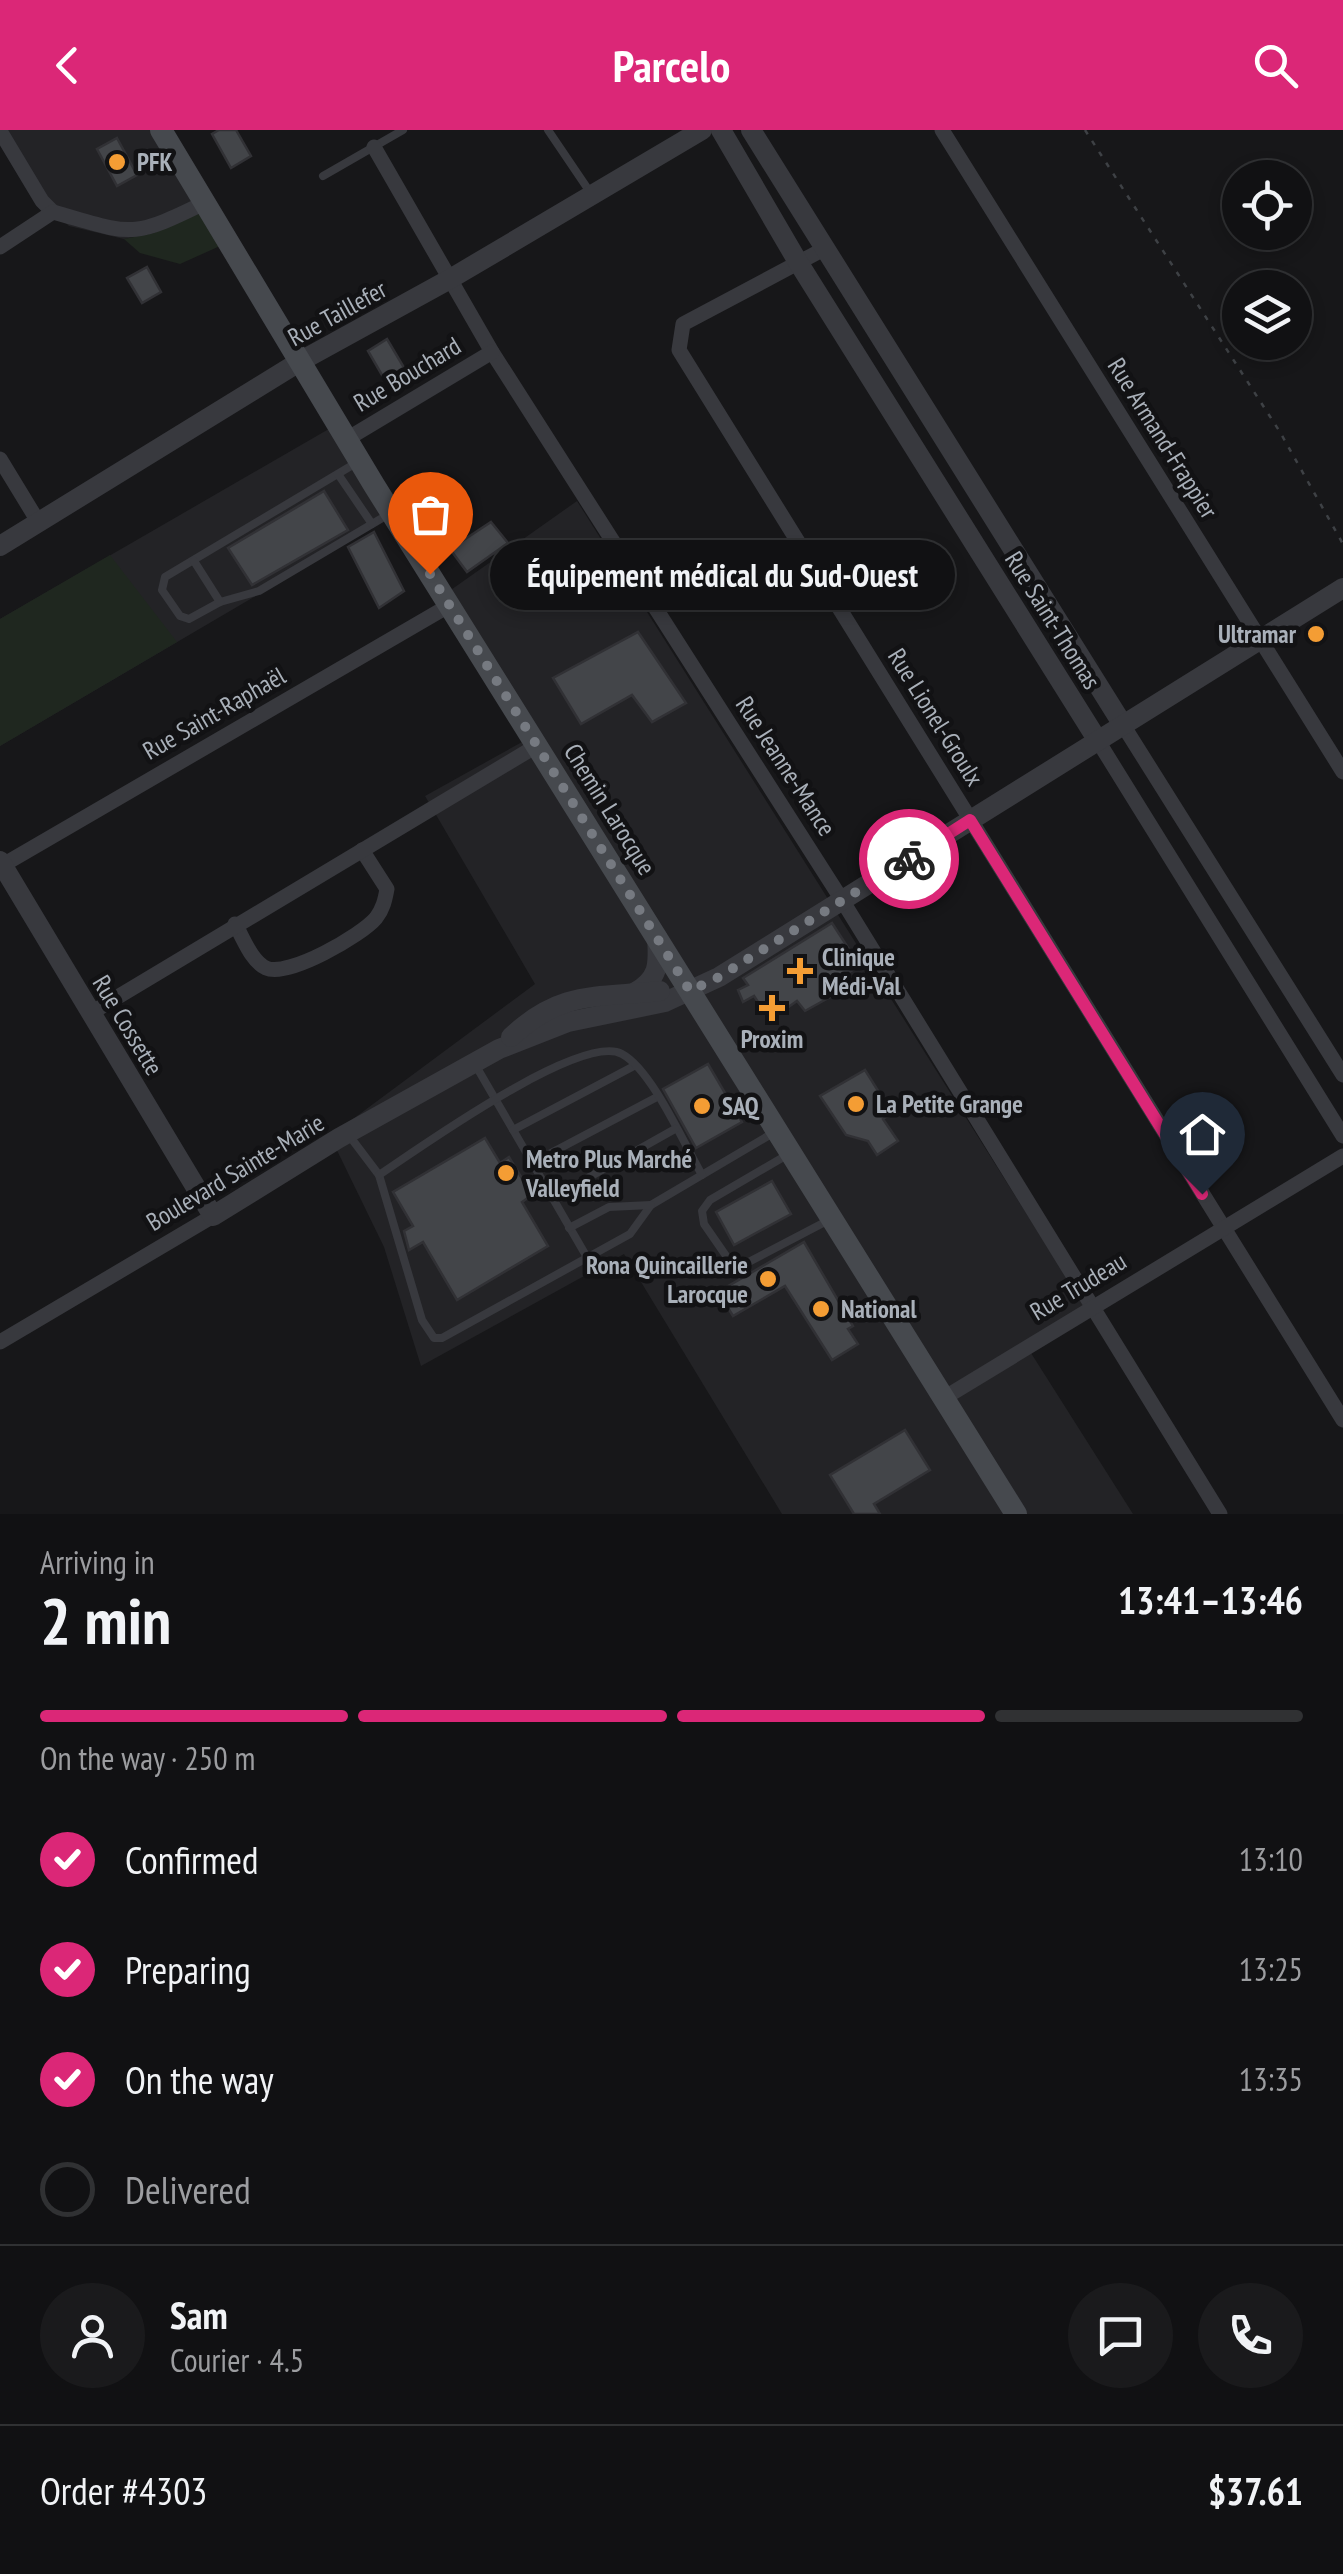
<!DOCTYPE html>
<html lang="en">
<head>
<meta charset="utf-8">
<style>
	body { margin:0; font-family:"PT Sans Narrow",sans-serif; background:#1a1a1c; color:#f1f3f6; height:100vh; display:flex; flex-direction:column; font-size:38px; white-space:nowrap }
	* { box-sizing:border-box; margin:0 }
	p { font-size:32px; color:#9c9da0 }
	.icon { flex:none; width:55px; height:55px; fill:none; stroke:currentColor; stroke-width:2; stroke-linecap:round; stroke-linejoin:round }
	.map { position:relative; height:1384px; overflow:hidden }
	.sheet { display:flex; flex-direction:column; background:#111113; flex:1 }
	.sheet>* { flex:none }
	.controls { position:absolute; left:1222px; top:30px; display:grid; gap:20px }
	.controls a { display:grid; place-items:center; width:90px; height:90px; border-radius:50%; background:#111113; box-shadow:0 5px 15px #0003,0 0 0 2px #303133; font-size:50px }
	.pin { position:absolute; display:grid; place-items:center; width:85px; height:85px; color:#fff; margin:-102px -42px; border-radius:50% 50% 50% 0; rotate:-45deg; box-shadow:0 0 10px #0007 }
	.pin .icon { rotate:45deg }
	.courier { position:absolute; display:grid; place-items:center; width:100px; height:100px; margin:-50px; border:8px solid #db2777; border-radius:50%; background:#fff; color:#222; box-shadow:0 2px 12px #0007 }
	.bubble { position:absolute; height:70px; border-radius:35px; background:#111113; box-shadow:0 5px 15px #0003,0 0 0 2px #303133; font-size:32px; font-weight:800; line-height:70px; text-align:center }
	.headline em { font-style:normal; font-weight:800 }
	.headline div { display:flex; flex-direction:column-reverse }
	.headline { display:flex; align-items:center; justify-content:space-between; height:170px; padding:0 40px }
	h1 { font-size:65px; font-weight:800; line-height:75px }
	.bar { display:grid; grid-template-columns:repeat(4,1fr); gap:15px 10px; align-content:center; height:120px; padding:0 40px }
	.bar i { height:12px; border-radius:8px; background:#303133 }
	.bar .current { background:#db2777 }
	.bar p { grid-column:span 4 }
	.line { display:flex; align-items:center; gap:25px; padding:0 40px; border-top:2px solid #303133 }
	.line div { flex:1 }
	.round { display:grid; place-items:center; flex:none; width:105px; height:105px; border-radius:52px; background:#1a1a1c }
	ol { padding:0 40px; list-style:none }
	li { display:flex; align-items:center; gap:30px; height:110px }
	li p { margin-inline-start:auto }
	li .icon { padding:10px; border-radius:50%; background:#db2777; color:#fff; stroke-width:4 }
	li:last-child { color:#9c9da0 }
	li i { width:55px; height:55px; border:5px solid #303133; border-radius:50% }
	header { display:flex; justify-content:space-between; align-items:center; height:130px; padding:0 40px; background:#db2777; color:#fff; font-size:45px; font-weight:800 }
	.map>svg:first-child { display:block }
</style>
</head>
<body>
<header><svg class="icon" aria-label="back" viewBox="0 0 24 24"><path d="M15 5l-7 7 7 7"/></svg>Parcelo<svg class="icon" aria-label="search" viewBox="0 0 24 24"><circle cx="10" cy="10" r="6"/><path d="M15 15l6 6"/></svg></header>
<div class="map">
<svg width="1343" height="1384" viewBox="0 0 1343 1384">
	<rect width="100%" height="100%" fill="#171719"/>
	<g fill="#232326">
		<path d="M0 0H151L198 80 154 103 124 109 69 96 42 71Z"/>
		<path d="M334 296 390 387 0 616V489Z"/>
		<path d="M577 371 1091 1186 1031 1223 1133 1384H782L624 1124 421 1236 384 1117 330 1006 535 854 425 666 522 612 438 469Z"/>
	</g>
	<g fill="#1f271f">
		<path d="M198 80 220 116 180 134 140 123 124 109 154 103Z"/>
		<path d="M110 425 177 512 0 616V489Z"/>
	</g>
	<g fill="#434549" stroke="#313135" stroke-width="2.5">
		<path d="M219 0H236L251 26 231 38 212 4Z"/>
		<path d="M117 8 137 45 117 56 97 19Z"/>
		<path d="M147 137 161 162 142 173 127 148Z"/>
		<path d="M387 209 406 241 386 252 368 221Z"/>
		<path d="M324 361 348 400 252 455 228 418Z"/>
		<path d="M491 392 508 413 467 442 450 419Z"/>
		<path d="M374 402 404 461 379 478 348 417Z"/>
		<path d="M638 502 686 573 652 592 632 565 581 594 553 548Z"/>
		<path d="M832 793 860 836 833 851 839 862 805 881 797 871 770 890 754 866 743 872 738 860 748 855 743 848Z"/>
		<path d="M708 934 742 992 696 1018 663 959Z"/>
		<path d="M865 940 892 983 883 989 898 1011 877 1025 868 1011 846 1005 820 966Z"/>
		<path d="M485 1008 500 1033 509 1027 532 1065 522 1072 548 1116 457 1170 423 1112 409 1120 404 1101 413 1096 393 1062Z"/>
		<path d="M772 1051 791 1084 734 1115 716 1082Z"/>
		<path d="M804 1112 853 1196 848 1199 858 1214 832 1230 785 1156 733 1186 718 1162Z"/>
		<path d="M905 1300 930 1340 874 1374 880 1384H854L830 1345Z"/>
	</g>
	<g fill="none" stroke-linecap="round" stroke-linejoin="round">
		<path stroke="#3e4145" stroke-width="2.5" stroke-dasharray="5 8" stroke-linecap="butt" d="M1085 0 1280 302 1343 414"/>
		<g stroke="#38393e" stroke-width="8">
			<path d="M548 0 592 65"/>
			<path d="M323 46 403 0"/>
			<path d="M356 333 165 447 162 460 180 486 189 489 220 472 259 461 389 384"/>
			<path d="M338 344 372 394"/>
			<path d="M194 431 220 472"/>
			<path d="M476 936 588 1129"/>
			<path d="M513 1000 634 936"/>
			<path d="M348 1004 379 1045 422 1190 434 1208H442L630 1104 651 1075 773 1003"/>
			<path d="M787 1025 710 1070 702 1081 704 1094 731 1133 741 1136 827 1091"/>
			<path d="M532 1033 657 967"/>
			<path d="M379 1045C418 1019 581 902 622 924 652 940 684 1014 702 1045"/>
			<path d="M552 1068 675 999"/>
			<path d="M569 1098 609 1077 651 1075"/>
		</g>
		<g stroke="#38393e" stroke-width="15">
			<path d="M942 0 1343 642"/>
			<path d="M0 1 42 71 53 82"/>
			<path d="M374 17 492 222 842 770 1220 1384"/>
			<path d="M0 117 53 82C132 104 129 110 204 73"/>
			<path d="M824 119 683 194 679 220 1343 1290"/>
			<path d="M347 309 492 222"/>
			<path d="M0 329 39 393"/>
			<path d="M1123 595 1343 945"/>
			<path d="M1098 611 1343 1006"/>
			<path d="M3 735 450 475"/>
			<path d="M235 794C243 807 251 831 266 838 288 848 362 805 376 788 383 779 385 770 387 759L362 720"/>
			<path d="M91 883 538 615"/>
			<path d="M0 1212 213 1086"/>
			<path d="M944 1268 1343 1026"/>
		</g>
		<g stroke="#38393e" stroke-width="20">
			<path d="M721 0 798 132 1098 611"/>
			<path d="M751 0 1123 595"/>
			<path d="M0 416 299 232 450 149 702 0"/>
			<path d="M0 731 213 1086 339 1008 499 919 568 892 665 872 719 847 1343 458"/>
			<path d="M634 863C659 849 659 835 657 807"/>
			<path d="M511 907C561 860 596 868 660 861"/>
		</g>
		<path stroke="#46494e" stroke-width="22" d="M161 0 374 355 1016 1384"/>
	</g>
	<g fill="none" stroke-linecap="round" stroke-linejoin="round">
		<path stroke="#767a81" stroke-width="10" stroke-dasharray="0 18" d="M430 444 690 861 719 847 909 729"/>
		<path stroke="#db2777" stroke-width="12" d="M909 729 970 690 1202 1064"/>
	</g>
	<g fill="#f49d34" stroke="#121214" stroke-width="4">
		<circle cx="117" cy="32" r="10"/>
		<circle cx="1316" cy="504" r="10"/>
		<path d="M795 826h10v10h10v10h-10v10h-10v-10h-10v-10h10z"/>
		<path d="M767 863h10v10h10v10h-10v10h-10v-10h-10v-10h10z"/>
		<circle cx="856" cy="974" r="10"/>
		<circle cx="702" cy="976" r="10"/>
		<circle cx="506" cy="1043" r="10"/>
		<circle cx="768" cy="1149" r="10"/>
		<circle cx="821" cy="1179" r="10"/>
	</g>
	<g text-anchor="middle" stroke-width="9" stroke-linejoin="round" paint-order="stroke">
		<g font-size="25" font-weight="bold" fill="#a9b0b9" stroke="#121214" text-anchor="start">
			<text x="137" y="41">PFK</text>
			<text x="1296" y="513" text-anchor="end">Ultramar</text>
			<text x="822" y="836">Clinique<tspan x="822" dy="29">Médi-Val</tspan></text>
			<text x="772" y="918" text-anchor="middle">Proxim</text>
			<text x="876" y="983">La Petite Grange</text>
			<text x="722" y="985">SAQ</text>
			<text x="526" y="1038">Metro Plus Marché<tspan x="526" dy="29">Valleyfield</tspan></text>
			<text x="748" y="1144" text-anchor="end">Rona Quincaillerie<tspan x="748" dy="29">Larocque</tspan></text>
			<text x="841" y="1188">National</text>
		</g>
		<g font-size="25" fill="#a9b0b9" stroke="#121214">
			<text transform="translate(337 183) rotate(-29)" y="9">Rue Taillefer</text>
			<text transform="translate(407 244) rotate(-31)" y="9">Rue Bouchard</text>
			<text transform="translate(1163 308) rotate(58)" y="9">Rue Armand-Frappier</text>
			<text transform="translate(1053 490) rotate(58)" y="9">Rue Saint-Thomas</text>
			<text transform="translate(214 583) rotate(-30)" y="9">Rue Saint-Raphaël</text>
			<text transform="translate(936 587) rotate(58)" y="9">Rue Lionel-Groulx</text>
			<text transform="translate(786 636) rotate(57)" y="9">Rue Jeanne-Mance</text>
			<text transform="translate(610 679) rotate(58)" y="9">Chemin Larocque</text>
			<text transform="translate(128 895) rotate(59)" y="9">Rue Cossette</text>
			<text transform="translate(235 1042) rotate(-31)" y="9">Boulevard Sainte-Marie</text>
			<text transform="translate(1078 1156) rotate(-31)" y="9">Rue Trudeau</text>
		</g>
	</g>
</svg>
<div class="controls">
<a><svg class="icon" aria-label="locate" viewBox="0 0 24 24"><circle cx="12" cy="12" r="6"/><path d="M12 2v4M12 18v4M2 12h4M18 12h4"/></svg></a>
<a><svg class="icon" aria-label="layers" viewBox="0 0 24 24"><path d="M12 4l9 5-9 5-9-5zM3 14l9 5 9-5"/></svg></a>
</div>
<div class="pin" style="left:430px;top:444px;background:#ea580c"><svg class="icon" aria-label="bag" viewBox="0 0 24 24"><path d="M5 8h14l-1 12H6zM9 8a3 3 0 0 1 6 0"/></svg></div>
<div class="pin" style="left:1202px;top:1064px;background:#1f2937"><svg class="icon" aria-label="home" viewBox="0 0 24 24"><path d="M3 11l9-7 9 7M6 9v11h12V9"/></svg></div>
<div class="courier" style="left:909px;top:729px"><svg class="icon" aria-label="bike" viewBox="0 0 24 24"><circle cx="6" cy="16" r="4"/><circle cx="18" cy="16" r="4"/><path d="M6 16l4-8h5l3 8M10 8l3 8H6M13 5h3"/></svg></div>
<div class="bubble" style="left:490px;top:410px;width:465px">Équipement médical du Sud-Ouest</div>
</div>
<section class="sheet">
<div class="headline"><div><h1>2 min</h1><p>Arriving in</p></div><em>13:41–13:46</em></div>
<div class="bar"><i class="current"></i><i class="current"></i><i class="current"></i><i></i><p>On the way · 250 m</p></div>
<ol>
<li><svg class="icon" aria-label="check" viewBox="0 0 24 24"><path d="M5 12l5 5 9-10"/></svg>Confirmed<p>13:10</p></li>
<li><svg class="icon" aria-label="check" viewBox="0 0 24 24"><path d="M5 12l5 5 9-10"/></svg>Preparing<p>13:25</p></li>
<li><svg class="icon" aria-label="check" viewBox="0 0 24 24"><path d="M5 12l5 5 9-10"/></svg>On the way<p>13:35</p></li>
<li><i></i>Delivered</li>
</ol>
<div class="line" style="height:180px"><a class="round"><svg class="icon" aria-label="person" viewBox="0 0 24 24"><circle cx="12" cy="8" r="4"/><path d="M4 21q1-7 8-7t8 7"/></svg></a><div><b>Sam</b><p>Courier · 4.5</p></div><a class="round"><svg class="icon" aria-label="chat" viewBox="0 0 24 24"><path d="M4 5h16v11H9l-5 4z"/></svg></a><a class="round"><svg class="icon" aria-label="phone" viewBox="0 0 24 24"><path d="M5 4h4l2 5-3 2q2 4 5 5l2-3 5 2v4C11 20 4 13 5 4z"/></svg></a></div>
<div class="line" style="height:130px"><div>Order #4303</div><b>$37.61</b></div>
</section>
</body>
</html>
